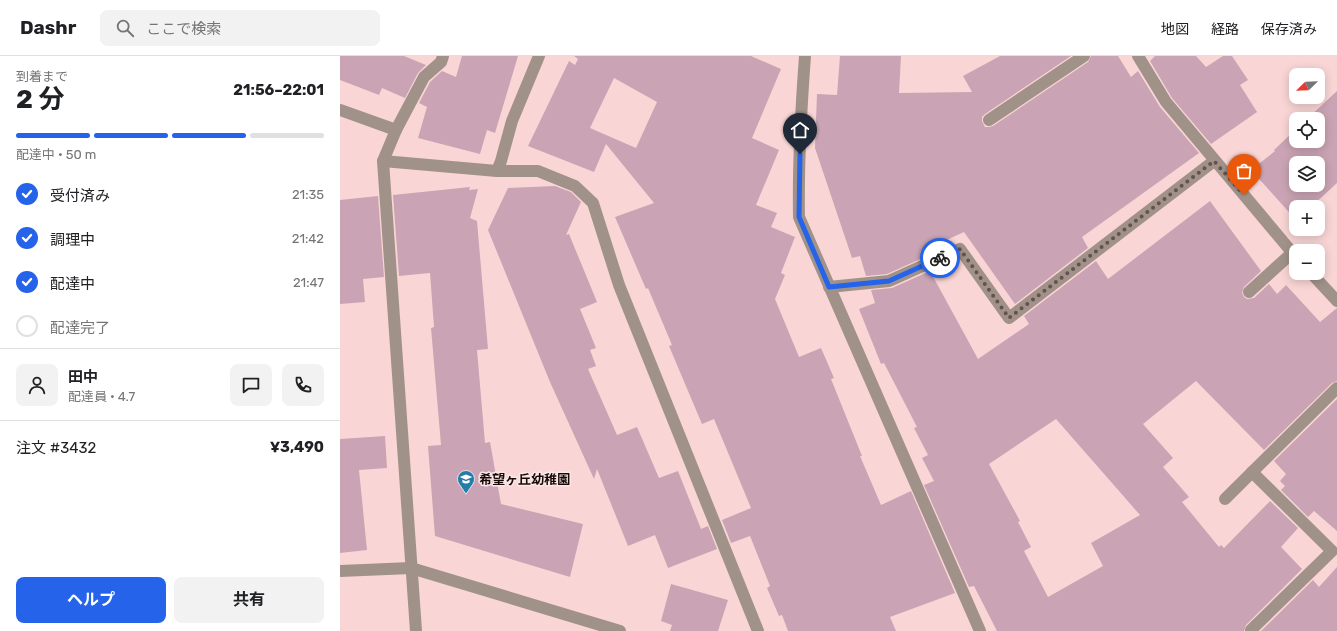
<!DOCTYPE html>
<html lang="ja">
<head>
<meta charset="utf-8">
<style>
	body { margin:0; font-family:Rubik,"Noto Sans JP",sans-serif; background:#f2f2f2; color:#202124; height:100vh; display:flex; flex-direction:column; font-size:15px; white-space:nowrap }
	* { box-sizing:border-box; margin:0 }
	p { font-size:13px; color:#757577 }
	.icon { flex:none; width:22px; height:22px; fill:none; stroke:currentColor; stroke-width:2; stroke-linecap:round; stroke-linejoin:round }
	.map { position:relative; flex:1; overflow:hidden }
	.side { display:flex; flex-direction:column; background:#fff; width:340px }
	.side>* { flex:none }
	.needle { width:26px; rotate:247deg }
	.tools { position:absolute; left:949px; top:12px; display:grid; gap:8px }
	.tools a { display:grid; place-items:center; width:36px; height:36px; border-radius:8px; background:#fff; box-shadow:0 2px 10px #0003; font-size:20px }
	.pin { position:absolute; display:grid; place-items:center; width:34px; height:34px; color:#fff; margin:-41px -17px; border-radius:50% 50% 50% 0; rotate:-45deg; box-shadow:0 0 4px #0007 }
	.pin .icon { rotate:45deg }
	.courier { position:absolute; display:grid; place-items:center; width:40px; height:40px; margin:-20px; border:3px solid #2563eb; border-radius:50%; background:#fff; color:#222; box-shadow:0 1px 5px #0007 }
	.overview em { font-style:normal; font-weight:700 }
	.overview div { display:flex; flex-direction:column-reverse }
	.overview { display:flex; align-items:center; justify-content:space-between; height:68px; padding:0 16px }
	h1 { font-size:26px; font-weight:700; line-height:30px }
	.bar { display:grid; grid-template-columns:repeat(4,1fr); gap:6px 4px; align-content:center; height:48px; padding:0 16px }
	.bar i { height:5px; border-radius:3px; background:#e0e0e0 }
	.bar .selected { background:#2563eb }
	.bar p { grid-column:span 4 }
	.line { display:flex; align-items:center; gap:10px; padding:0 16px; border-top:1px solid #e0e0e0 }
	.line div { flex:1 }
	.round { display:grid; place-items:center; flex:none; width:42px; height:42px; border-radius:8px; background:#f2f2f2 }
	ol { padding:0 16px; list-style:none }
	li { display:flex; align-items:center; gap:12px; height:44px }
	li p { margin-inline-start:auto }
	li .icon { padding:4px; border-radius:50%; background:#2563eb; color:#fff; stroke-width:4 }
	li:last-child { color:#757577 }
	li i { width:22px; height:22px; border:2px solid #e0e0e0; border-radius:50% }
	.primary-button { display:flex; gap:8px; margin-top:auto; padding:8px 16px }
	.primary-button a { flex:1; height:46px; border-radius:8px; background:#2563eb; color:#fff; font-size:16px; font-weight:700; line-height:46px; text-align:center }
	.primary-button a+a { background:#f2f2f2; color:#202124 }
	header { display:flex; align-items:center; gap:24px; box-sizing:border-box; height:56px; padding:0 20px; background:#fff; border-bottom:1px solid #e0e0e0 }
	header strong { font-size:19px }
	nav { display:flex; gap:22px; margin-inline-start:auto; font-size:14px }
	.search { width:280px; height:36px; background:#f2f2f2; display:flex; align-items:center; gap:10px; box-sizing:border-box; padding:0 14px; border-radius:8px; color:#757577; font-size:15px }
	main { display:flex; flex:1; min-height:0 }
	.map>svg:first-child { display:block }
</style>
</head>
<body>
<header>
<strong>Dashr</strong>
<div class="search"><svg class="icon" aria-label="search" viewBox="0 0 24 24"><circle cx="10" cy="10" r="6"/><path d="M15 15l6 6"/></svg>ここで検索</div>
<nav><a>地図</a><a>経路</a><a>保存済み</a></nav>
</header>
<main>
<section class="side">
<div class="overview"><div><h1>2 分</h1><p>到着まで</p></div><em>21:56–22:01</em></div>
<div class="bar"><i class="selected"></i><i class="selected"></i><i class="selected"></i><i></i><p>配達中 · 50 m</p></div>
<ol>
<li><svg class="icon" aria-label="check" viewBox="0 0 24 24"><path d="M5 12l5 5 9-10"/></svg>受付済み<p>21:35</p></li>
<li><svg class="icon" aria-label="check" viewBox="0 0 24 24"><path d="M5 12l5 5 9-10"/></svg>調理中<p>21:42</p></li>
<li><svg class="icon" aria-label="check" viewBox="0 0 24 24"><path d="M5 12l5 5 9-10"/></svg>配達中<p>21:47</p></li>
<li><i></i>配達完了</li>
</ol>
<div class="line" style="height:72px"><a class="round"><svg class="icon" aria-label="person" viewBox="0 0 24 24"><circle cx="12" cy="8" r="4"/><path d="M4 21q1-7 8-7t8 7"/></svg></a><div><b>田中</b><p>配達員 · 4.7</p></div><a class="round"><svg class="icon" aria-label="chat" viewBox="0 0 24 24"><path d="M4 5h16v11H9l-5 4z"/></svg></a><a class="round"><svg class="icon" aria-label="phone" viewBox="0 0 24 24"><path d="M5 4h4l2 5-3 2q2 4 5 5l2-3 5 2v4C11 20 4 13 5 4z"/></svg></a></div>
<div class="line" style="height:52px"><div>注文 #3432</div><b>¥3,490</b></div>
<div class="primary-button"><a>ヘルプ</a><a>共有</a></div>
</section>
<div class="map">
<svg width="997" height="575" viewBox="0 0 997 575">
	<rect width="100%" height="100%" fill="#f9d6d5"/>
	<g fill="#caa4b4" fill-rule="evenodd">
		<path d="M0 0H64L86 9 78 17 65 42 42 32 39 39 0 24Z"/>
		<path d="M122 0H178L155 77 147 74 140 98 78 82 87 51 79 47 90 26 102 15 116 21Z"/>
		<path d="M234 0H411L441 13 412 82 439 94 416 149 437 157 431 171 455 181 441 217 445 219 435 243 459 301 481 292 494 322 491 323 522 400H520L541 449 571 435 615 537 550 561 556 575H448L442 559 439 560 427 532 430 530 410 480 391 487 382 464 411 452 374 363 362 368 329 290 332 289 308 232 306 233 275 161 314 147 266 88 254 116 188 90 229 5 235 9 238 3ZM274 22 317 46 296 92 250 72Z"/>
		<path d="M500 0H561L559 37 632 36 623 20 660 0H731L645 58 642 61V65L645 71H649L653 70 748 6 751 0H778L791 21 798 15 820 51 859 97 742 181 748 192 675 248 624 176 580 196 583 202 547 218 526 220 520 200 512 202 475 92 477 38 497 39Z"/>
		<path d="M815 0H856L866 11 883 0H892L908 24 900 29 917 56 871 88 832 42 810 5Z"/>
		<path d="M997 35V127L971 151H956V164L911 114 935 95 934 94 956 73V85H978V63H967ZM956 107H978V129H956Z"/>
		<path d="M215 130 231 136 241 146 226 179 229 178 257 246 240 253 256 292 250 294 256 310 248 313 277 379 297 371 319 422 338 415 361 473 368 470 377 493 328 512 315 479 288 490 257 413 254 423 210 326 148 174 168 132Z"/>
		<path d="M130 131 129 134 138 133 130 162 137 165 148 293 137 294 145 387 150 386 161 448 243 468 230 521 95 480 88 390 101 389 91 272 94 271 90 217 59 220 53 139Z"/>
		<path d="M38 140 44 221 23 223 25 246 0 248V144Z"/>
		<path d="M870 145 921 215 904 231 902 237 904 241 907 243 914 242 929 228 937 238 946 229 980 266 997 252V325L992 327 924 394 856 325 803 368 833 402 823 411 849 441 842 446 879 491 881 489 884 492 930 445 958 472 941 491 962 513 906 569 904 575H657L634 530 629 531 584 429 594 425 582 402 588 399 574 372 577 371 544 307 541 308 519 253 535 247 531 234 552 232 590 215 638 303 689 268 684 260 756 205 768 223ZM716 363 800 459 751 487 763 510 708 541 684 495 691 491 678 466 680 465 649 408Z"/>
		<path d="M997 343V475L974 455 968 461 941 434 945 430 940 425 946 418 934 405Z"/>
		<path d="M45 380 47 412 19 414 27 494 0 497V383Z"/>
		<path d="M997 511V575H921L973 524 979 531Z"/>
		<path d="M331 528 388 544 378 575H330L332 569 321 565Z"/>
	</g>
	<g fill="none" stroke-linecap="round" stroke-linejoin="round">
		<g stroke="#a19289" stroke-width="12">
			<path d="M649 64 744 0"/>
			<path d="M56 74 84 21 101 6 103 0"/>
			<path d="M909 236 952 197"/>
			<path d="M885 443 997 332"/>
			<path d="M911 574 992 495 912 416"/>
		</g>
		<g stroke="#a19289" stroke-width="12">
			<path d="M465 0C461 54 458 107 459 161L640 575"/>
			<path d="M798 0 826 46 956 201"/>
			<path d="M0 54 56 74 43 105 76 575"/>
			<path d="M43 105 157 115H198L235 130 253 147 279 229 418 575"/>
			<path d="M157 115 161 105 172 65 199 0"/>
			<path d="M971 217 997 245"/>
			<path d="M489 231 549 225 620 193 669 262 874 105"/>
			<path d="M0 515 71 512 280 575"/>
		</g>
	</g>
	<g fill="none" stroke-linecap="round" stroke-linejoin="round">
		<path stroke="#665150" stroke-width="4" stroke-dasharray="0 7.2" d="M600 202 620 193 669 262 874 105 904 139"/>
		<path stroke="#2563eb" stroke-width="5" d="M460 98 459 161 489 231 549 225 600 202"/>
	</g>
	<defs>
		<symbol id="school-pin" viewBox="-11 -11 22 30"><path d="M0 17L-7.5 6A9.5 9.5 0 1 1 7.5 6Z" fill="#227dab" stroke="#fae8e7"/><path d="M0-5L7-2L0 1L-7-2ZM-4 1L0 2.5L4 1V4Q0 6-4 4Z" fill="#fff"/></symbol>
	</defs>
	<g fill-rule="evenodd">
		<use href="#school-pin" x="116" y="413" width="20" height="27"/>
	</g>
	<g text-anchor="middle" stroke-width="3" stroke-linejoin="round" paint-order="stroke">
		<g font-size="13" font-weight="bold" fill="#170a09" stroke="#fae8e7" text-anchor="start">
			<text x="139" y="428">希望ヶ丘幼稚園</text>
		</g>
	</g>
</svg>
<div class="tools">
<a><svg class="needle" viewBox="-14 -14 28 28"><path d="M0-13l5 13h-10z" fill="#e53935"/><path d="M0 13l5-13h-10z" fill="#757577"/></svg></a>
<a><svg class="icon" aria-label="locate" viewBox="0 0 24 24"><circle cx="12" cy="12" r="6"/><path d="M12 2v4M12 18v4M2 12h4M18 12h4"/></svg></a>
<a><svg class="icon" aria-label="layers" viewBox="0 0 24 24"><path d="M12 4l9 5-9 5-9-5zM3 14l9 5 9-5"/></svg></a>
<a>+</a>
<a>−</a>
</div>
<div class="pin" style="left:904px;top:139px;background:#ea580c"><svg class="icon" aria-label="bag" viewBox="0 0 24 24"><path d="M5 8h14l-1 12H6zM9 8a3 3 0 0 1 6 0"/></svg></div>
<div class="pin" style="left:460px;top:98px;background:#1f2937"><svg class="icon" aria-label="home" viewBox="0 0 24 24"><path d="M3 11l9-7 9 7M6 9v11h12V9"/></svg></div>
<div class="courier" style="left:600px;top:202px"><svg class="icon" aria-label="bike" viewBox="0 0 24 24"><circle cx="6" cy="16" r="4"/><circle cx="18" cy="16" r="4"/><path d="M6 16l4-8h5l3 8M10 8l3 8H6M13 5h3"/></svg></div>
</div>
</main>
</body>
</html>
